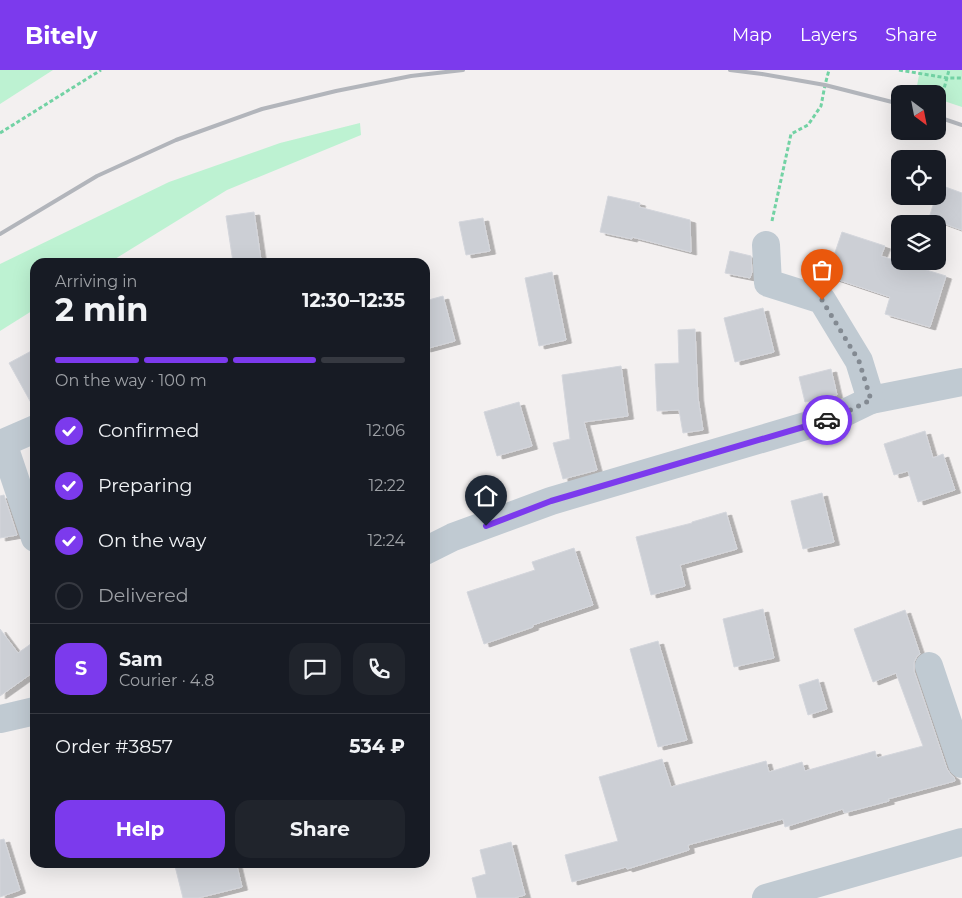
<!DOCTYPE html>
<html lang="en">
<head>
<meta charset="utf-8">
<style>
	body { margin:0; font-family:Montserrat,sans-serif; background:#20242c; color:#f1f3f6; height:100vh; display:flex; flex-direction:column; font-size:19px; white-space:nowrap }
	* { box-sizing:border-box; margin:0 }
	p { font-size:16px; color:#9ea1a6 }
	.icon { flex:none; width:28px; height:28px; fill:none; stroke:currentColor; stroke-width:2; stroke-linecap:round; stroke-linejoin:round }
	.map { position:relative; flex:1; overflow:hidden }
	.panel { position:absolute; left:30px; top:188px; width:400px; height:610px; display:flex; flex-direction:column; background:#171b24; border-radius:15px; box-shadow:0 5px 20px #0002 }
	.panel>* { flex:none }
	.needle { width:32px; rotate:148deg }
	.tools { position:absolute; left:891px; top:15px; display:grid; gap:10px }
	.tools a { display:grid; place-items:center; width:55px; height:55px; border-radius:10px; background:#171b24; box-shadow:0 5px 20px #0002; font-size:25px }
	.pin { position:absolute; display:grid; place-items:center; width:42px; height:42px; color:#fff; margin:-51px -21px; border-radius:50% 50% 50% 0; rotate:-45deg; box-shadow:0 0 5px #0007 }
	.pin .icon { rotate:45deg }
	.courier { position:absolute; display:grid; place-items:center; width:50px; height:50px; margin:-25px; border:4px solid #7c3aed; border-radius:50%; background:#fff; color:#222; box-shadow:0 1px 6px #0007 }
	.summary em { font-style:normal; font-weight:700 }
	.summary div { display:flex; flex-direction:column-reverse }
	.summary { display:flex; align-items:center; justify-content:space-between; height:85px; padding:0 25px }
	h1 { font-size:32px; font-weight:700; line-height:38px }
	.bar { display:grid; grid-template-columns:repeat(4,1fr); gap:8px 5px; align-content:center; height:60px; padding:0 25px }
	.bar i { height:6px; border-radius:4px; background:#363941 }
	.bar .active { background:#7c3aed }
	.bar p { grid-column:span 4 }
	.line { display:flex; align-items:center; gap:12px; padding:0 25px; border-top:1px solid #363941 }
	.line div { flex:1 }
	.round { display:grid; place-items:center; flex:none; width:52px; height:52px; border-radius:15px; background:#20242c }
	ol { padding:0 25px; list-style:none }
	li { display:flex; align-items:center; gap:15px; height:55px }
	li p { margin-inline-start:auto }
	li .icon { padding:5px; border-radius:50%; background:#7c3aed; color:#fff; stroke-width:4 }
	li:last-child { color:#9ea1a6 }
	li i { width:28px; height:28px; border:2px solid #363941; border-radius:50% }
	.button { display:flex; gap:10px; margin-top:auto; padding:10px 25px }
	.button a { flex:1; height:58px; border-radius:15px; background:#7c3aed; color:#fff; font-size:20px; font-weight:700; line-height:58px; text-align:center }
	.button a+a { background:#20242c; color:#f1f3f6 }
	header { display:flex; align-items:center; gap:30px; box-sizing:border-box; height:70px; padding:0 25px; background:#7c3aed; color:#fff }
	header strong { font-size:24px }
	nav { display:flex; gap:28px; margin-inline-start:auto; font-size:18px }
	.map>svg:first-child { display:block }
</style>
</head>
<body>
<header>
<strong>Bitely</strong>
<nav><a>Map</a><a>Layers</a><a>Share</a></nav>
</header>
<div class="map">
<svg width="962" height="828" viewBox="0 0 962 828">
	<defs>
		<filter id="shadow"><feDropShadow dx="5.5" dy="3" stdDeviation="0" flood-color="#0004"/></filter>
	</defs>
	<rect width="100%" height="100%" fill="#f3f0f0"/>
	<g fill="#bdf2d2">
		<path d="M0 0H53L0 34Z"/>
		<path d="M920 0H962V37L938 29V24H923L916 21Z"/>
		<path d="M360 53 361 65 227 120 110 192H35V239L0 261V194L169 112 280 73Z"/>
	</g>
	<g fill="#cccfd5" stroke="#d4d6dc" filter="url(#shadow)">
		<path d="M940 115 962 123V160L929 148 936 126H938Z"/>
		<path d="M608 126 640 133 639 137 690 150 691 182 632 167V169L600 162Z"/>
		<path d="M254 142 261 190 242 192H233L226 146Z"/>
		<path d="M483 148 490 181 466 185 459 152Z"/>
		<path d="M842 162 885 176 881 186 946 206 930 257 885 244 890 227 827 206Z"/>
		<path d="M730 181 751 186 752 202 750 208 725 203Z"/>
		<path d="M552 202 566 270 539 276 525 208Z"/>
		<path d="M443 226 455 271 425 279V231Z"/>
		<path d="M763 238 774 282 735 292 724 248Z"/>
		<path d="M695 259 698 328 703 360 683 363 679 340 657 341 655 294 679 293 678 260Z"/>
		<path d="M35 279V340L9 293Z"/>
		<path d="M621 296 628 346 584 352 597 400 563 409 553 373 570 369 562 305Z"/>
		<path d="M831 299 837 325 805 332 799 307Z"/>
		<path d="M519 332 532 376 497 386 484 342Z"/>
		<path d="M925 361 933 388 943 384 955 420 918 432 908 401 894 405 884 374Z"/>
		<path d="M822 423 834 472 803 479 791 431Z"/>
		<path d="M4 425 17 465 0 468V426Z"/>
		<path d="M726 442 737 479 680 495 685 516 651 525 636 467 692 453V452Z"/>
		<path d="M574 478 593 535 533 555V557L484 574 467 522 535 500 532 492Z"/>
		<path d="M763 539 774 588 734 597 723 549Z"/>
		<path d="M905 540 920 584 917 586 914 592V601L947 699 951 705 954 707 955 711 888 729 889 731 844 743 843 739 785 757 783 749 688 775 689 780 627 799 626 797 572 812 565 785 618 771 599 707 662 689 671 717 766 691 769 702 802 692 805 701 875 681 877 688 923 676 896 603 873 612 854 559Z"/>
		<path d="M0 559 18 583 35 571V601L0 626Z"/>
		<path d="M658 571 687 670 658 677 630 579Z"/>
		<path d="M818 609 827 639 808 645 799 615Z"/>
		<path d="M4 769 20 820 0 827V770Z"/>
		<path d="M511 772 525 825 514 828H477L472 808 486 804 480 780Z"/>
		<path d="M174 792H236L242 817 198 828H183Z"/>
	</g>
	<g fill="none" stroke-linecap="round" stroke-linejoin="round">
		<g stroke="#72d2a4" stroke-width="3" stroke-dasharray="4 2.5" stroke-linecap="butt">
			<path d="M899 0 947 8H962"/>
			<path d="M941 30 949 0"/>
			<path d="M0 63 101 0"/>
			<path d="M772 151 791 64 808 55 821 36 825 15 829 0"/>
		</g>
		<g stroke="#c0cad2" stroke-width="28">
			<path d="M766 175 768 213 822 230 859 291 871 330 962 312"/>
			<path d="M35 359 3 373 35 468"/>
			<path d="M425 481 453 467 551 431 836 347 871 330"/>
			<path d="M929 596 962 694"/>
			<path d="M0 649 35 641"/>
			<path d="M766 828 962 772"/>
		</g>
		<g stroke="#b2b5bb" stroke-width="4">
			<path d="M730 0 762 4 825 15 900 34"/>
			<path d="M938 47 962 55"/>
			<path d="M0 164 97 106 176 70 262 39 336 21 411 6 463 0"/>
		</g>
	</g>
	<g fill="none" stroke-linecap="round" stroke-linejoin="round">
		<path stroke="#838a92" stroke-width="5" stroke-dasharray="0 9" d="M822 230 859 291 871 330 836 347 827 350"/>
		<path stroke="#7c3aed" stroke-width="6" d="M486 456 551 431 827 350"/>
	</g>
</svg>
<div class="tools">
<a><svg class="needle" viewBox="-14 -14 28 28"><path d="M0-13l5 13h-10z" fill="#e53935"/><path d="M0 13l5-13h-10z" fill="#9ea1a6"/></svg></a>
<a><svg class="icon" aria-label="locate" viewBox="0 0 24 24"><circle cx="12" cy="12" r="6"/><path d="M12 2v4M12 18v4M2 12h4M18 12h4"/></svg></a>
<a><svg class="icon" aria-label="layers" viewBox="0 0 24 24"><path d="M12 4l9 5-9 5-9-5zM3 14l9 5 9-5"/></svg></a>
</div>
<div class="pin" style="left:822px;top:230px;background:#ea580c"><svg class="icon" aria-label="bag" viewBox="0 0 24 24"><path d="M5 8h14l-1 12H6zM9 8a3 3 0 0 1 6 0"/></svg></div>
<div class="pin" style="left:486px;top:456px;background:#1f2937"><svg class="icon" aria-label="home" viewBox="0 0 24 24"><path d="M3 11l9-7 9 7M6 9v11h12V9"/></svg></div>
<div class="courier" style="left:827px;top:350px"><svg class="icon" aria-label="car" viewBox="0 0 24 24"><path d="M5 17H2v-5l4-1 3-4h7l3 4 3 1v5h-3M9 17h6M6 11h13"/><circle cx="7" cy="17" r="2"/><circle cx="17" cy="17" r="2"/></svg></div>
<section class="panel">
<div class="summary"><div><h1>2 min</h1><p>Arriving in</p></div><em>12:30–12:35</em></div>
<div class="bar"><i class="active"></i><i class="active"></i><i class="active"></i><i></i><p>On the way · 100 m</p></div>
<ol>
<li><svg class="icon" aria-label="check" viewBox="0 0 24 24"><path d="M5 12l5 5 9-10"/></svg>Confirmed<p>12:06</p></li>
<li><svg class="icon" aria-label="check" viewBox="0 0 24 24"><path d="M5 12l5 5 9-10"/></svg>Preparing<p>12:22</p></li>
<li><svg class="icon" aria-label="check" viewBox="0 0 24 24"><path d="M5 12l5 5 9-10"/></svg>On the way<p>12:24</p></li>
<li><i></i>Delivered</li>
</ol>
<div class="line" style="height:90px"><b class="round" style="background:#7c3aed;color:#fff">S</b><div><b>Sam</b><p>Courier · 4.8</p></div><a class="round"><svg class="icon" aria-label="chat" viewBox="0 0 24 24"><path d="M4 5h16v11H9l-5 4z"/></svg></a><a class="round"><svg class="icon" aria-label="phone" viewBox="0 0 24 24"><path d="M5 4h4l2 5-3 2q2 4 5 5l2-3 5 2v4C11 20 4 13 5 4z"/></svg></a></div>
<div class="line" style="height:65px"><div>Order #3857</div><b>534 ₽</b></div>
<div class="button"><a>Help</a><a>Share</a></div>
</section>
</div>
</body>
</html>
